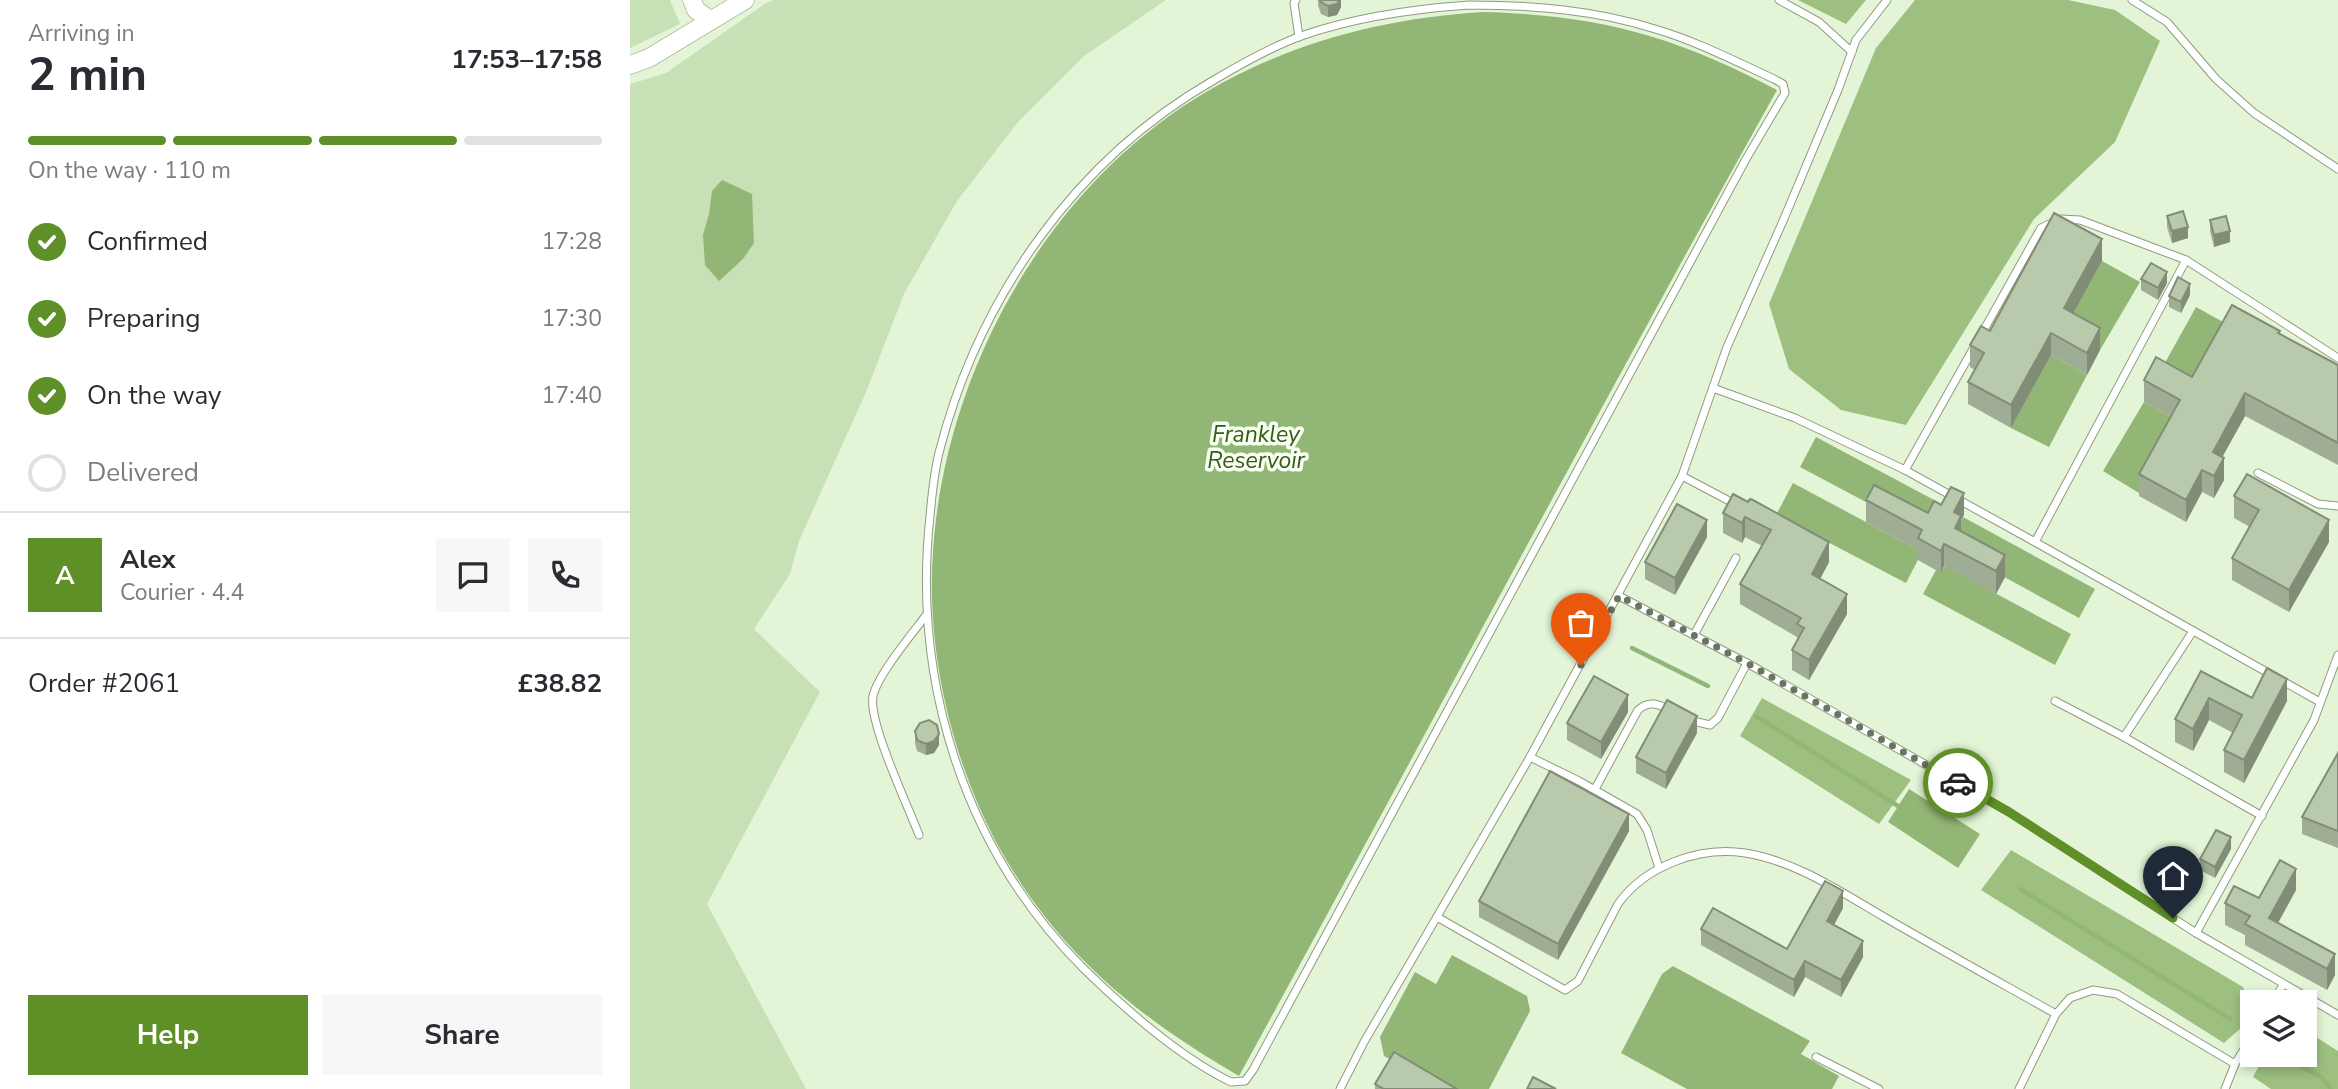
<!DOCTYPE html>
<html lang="en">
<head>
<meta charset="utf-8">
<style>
	body { margin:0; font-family:"Nunito Sans",sans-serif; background:#f7f7f7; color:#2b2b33; height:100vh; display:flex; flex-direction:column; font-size:26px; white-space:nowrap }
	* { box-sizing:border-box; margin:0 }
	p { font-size:23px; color:#7c7c81 }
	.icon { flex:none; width:38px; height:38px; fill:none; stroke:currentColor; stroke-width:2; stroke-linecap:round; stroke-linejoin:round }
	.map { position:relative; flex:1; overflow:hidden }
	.sheet { display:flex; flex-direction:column; background:#fff; width:630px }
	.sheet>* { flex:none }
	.controls { position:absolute; left:1610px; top:990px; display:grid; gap:14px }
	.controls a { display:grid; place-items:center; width:77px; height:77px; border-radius:0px; background:#fff; box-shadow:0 4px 10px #0003; font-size:35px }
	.pin { position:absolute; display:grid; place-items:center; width:60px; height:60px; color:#fff; margin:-72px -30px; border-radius:50% 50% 50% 0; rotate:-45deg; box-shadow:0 0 7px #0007 }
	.pin .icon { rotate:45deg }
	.courier { position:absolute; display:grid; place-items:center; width:70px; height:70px; margin:-35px; border:5px solid #5e9027; border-radius:50%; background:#fff; color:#222; box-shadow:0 2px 9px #0007 }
	.headline em { font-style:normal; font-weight:700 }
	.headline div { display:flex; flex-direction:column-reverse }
	.headline { display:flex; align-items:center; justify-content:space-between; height:119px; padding:0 28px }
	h1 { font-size:46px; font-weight:700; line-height:52px }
	.bar { display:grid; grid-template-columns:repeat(4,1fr); gap:10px 7px; align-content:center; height:84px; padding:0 28px }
	.bar i { height:9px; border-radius:5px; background:#e1e1e2 }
	.bar .active { background:#5e9027 }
	.bar p { grid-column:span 4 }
	.line { display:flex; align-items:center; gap:18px; padding:0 28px; border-top:2px solid #e1e1e2 }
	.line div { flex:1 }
	.round { display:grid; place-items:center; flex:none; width:74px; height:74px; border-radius:0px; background:#f7f7f7 }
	ol { padding:0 28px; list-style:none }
	li { display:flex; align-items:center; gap:21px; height:77px }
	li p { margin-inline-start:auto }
	li .icon { padding:7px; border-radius:50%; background:#5e9027; color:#fff; stroke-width:4 }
	li:last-child { color:#7c7c81 }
	li i { width:38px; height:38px; border:4px solid #e1e1e2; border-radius:50% }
	.cta { display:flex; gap:14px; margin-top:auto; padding:14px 28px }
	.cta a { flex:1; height:80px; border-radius:0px; background:#5e9027; color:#fff; font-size:28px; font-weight:700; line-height:80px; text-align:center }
	.cta a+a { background:#f7f7f7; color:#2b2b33 }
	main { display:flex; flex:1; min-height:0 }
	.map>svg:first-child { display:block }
</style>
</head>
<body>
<main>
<section class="sheet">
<div class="headline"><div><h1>2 min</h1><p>Arriving in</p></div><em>17:53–17:58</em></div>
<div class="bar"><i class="active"></i><i class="active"></i><i class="active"></i><i></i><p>On the way · 110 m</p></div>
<ol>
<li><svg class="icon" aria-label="check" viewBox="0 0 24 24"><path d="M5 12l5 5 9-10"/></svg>Confirmed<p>17:28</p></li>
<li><svg class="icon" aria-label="check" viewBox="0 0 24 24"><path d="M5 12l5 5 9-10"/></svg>Preparing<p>17:30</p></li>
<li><svg class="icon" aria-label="check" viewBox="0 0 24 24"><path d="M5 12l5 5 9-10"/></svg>On the way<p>17:40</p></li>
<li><i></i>Delivered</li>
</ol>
<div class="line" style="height:126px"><b class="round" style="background:#5e9027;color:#fff">A</b><div><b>Alex</b><p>Courier · 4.4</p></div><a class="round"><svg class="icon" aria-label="chat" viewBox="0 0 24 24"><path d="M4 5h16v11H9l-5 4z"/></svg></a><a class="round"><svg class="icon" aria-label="phone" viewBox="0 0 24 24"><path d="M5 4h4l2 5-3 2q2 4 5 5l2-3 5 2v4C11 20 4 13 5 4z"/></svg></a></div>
<div class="line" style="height:91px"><div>Order #2061</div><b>£38.82</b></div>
<div class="cta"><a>Help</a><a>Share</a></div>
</section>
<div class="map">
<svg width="1708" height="1089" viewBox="0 0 1708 1089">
	<rect width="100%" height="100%" fill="#e3f5d6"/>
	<g fill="#c8e0b6">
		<path d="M0 0H40L50 24 0 48Z"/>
		<path d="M144 0H536L454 56 388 122 327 201 274 294 236 392 169 541 160 574 124 629 190 692 77 904 176 1089H0V84L36 73 136 3Z"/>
	</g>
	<g fill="#9dc080">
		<path d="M1168 0H1236L1216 24Z"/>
		<path d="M1285 0H1438L1485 10 1530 41 1485 142 1404 219 1276 425 1211 410 1159 369 1139 304 1246 48Z"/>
		<path d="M1132 698 1281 780 1249 824 1110 736Z"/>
		<path d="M1381 850 1613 987C1627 1020 1618 1021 1594 1043L1351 890Z"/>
		<path d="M1675 1030 1708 1051V1089H1641L1623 1077 1635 1055H1675Z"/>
	</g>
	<g fill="#92b675">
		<path d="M853 12C969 15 1045 36 1147 90 964 417 789 748 609 1076 504 1015 424 949 365 840 320 754 296 647 303 551 315 370 418 185 576 92 662 42 754 18 853 12Z"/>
		<path d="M92 180 122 194 124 243 113 259 89 281 75 265 73 235 79 214 82 191Z"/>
		<path d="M1472 261 1510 282 1470 350 1434 331Z"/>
		<path d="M1566 307 1602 327 1562 399 1526 379Z"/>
		<path d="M1421 355 1457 375 1419 447 1381 428Z"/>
		<path d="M1514 402 1550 422 1509 493 1473 471Z"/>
		<path d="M1186 437 1321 509 1298 535 1170 467Z"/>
		<path d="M1163 483 1292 552 1276 583 1146 515Z"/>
		<path d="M1333 517 1465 589 1449 618 1325 550 1324 534Z"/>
		<path d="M1315 566 1441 634 1425 665 1293 594 1306 570 1311 572Z"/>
		<path d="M1279 789 1350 834 1328 868 1258 822Z"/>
		<path d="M822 955 897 996 900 1011 859 1089H815L754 1056 750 1037 785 972 806 984Z"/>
		<path d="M1043 966 1180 1041 1171 1054 1209 1076 1202 1089H1057L991 1053 1032 974Z"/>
	</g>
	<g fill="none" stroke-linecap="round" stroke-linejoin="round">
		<g stroke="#92b675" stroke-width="4.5">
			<path d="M1002 648 1078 686"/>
			<path d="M1126 716 1268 806"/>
			<path d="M1390 889 1600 1019"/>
			<path d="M1660 1060 1691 1077 1701 1089"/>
		</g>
		<defs>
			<g id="service">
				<path d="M666 0 664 3 669 37"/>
				<path d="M1149 0 1189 22 1222 52"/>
				<path d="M1502 0 1537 22 1586 79 1624 113 1708 169"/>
				<path d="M839 5C903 5 965 10 1025 29 1066 41 1105 61 1144 79L1153 84 1155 93 1116 159 623 1070 615 1081 601 1082C549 1057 494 1008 453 968 334 849 282 682 300 516 302 493 304 471 310 449 350 296 446 159 584 80 611 64 641 47 671 36 725 17 782 9 839 5Z"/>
				<path d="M1351 335 1411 228 1430 219 1450 220 1556 260"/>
				<path d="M1083 388 1165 418 1275 470 1405 542"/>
				<path d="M1275 470 1343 349"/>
				<path d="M1628 473 1688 504 1708 506"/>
				<path d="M1052 476 1097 347 1153 221 1208 90 1226 40 1257 0"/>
				<path d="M989 596 1117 663 1379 812 1566 933 1708 1015"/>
				<path d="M1563 631 1494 737 1632 816"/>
				<path d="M1064 635 1106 558"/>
				<path d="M1425 701 1494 737"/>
				<path d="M1690 702 1405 542 1556 260 1708 358"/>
				<path d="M1059 720 1080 725 1088 718 1117 663"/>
				<path d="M900 757 949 781 1007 814 1017 830 1029 868"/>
				<path d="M965 789 1008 710C1020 699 1030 705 1042 711"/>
				<path d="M289 835C278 806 238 722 243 696 248 674 283 633 297 614"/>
				<path d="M807 917 935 990 948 981 988 904C1015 866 1069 846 1115 853 1166 861 1211 892 1254 917 1311 950 1369 982 1426 1014"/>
				<path d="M1566 933 1684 720 1708 655"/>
				<path d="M1642 1003 1653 985"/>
				<path d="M1186 1057 1249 1089"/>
				<path d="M710 1089 734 1042 900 757 1052 476 1105 504"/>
				<path d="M1389 1089 1426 1014 1440 998 1463 990 1487 994 1605 1064 1622 1036"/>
				<path d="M1595 1089 1605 1064"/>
			</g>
			<g id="tertiary">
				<path d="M62 0 66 10 80 20"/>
				<path d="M0 65 19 58 115 0"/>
			</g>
		</defs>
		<use href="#service" stroke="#8c9c80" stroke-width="9"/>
		<use href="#tertiary" stroke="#8c9c80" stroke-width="19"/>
		<use href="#service" stroke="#fff" stroke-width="7"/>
		<use href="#tertiary" stroke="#fff" stroke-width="18"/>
	</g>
	<g fill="#9fad94">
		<path d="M688 0H711V7L707 15 698 17 691 14 688 5Z"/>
		<path d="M1537 216 1558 238 1542 243 1537 227Z"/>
		<path d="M1580 220 1600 242 1584 247 1580 231Z"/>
		<path d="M1472 261 1443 314 1470 350 1457 375 1421 355 1381 428 1338 404V382L1345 370 1340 367V345L1360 331Z"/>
		<path d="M1511 279 1537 283 1528 300 1511 290Z"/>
		<path d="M1560 295 1551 313 1539 307V296Z"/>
		<path d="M1650 334 1708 365V465L1615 416 1592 457 1594 480 1584 498 1572 492 1556 522 1509 496V474L1541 417 1514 402V380L1562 377Z"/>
		<path d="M1103 494 1199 562 1190 579 1217 614 1179 680 1162 670V650L1167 641V637L1110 604V584L1132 546 1115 537 1112 543 1093 533V513Z"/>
		<path d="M1604 496 1699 542 1659 612 1602 580V558L1620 527 1604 518Z"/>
		<path d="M1236 500 1298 513 1334 515 1331 520V531L1375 577 1366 594 1314 566 1311 573 1288 560V550L1236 522Z"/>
		<path d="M1077 537 1045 595 1015 579V562Z"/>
		<path d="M1571 671 1622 698 1657 701 1614 783 1594 772V750L1603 733 1579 720 1563 751 1545 742V719Z"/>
		<path d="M998 712 971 759 937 740V723Z"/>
		<path d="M285 731 309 745 304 753 296 755 287 751 285 743Z"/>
		<path d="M1067 733 1036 789 1006 773V757Z"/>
		<path d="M1708 753V848L1672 834V817Z"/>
		<path d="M999 831 928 960 849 917V901Z"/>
		<path d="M1601 849 1585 878 1570 870V859Z"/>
		<path d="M1666 890 1648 923 1705 975 1697 990 1615 945V935L1595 925V903L1629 898Z"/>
		<path d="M1213 908 1204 925 1233 957 1211 997 1175 977 1164 997 1071 945V929L1157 949Z"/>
		<path d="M745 1084 827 1089H745Z"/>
	</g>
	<g fill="#828d78">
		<path d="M709 0H711V7L707 15 698 17V6Z"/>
		<path d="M1558 227V238L1542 243V231Z"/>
		<path d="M1600 231V242L1584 247V235Z"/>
		<path d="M1472 239V261L1434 331V308Z"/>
		<path d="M1537 272V283L1528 300V288Z"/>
		<path d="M1560 284V295L1551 313V302Z"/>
		<path d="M1470 328V350L1457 375V353Z"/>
		<path d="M1421 333V355L1381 428V405Z"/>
		<path d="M1615 393V416L1583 474V452Z"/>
		<path d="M1594 458V480L1584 498V476Z"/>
		<path d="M1572 470V492L1556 522V500Z"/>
		<path d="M1334 493V515L1331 520V538L1325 550 1324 512Z"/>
		<path d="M1115 517V537L1112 543V523Z"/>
		<path d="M1077 520V537L1045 595V578Z"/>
		<path d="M1699 520V542L1659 612V590Z"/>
		<path d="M1199 542V562L1182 594V574Z"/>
		<path d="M1314 544V566L1311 573V551Z"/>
		<path d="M1375 555V577L1366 594V571Z"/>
		<path d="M1217 594V614L1179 680V660Z"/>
		<path d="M1657 679V701L1614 783V760Z"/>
		<path d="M998 695V712L971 759V742Z"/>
		<path d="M1579 698V720L1563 751V729Z"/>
		<path d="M1067 716V733L1036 789V773Z"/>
		<path d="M309 734V745L304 753 296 755V744Z"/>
		<path d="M999 814V831L928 960V944Z"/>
		<path d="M1601 837V849L1585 878V867Z"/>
		<path d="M1666 869V890L1639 939V918Z"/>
		<path d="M1213 891V908L1197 938V921Z"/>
		<path d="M1233 941V957L1211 997V980Z"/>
		<path d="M1705 954V975L1697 990V969Z"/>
		<path d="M1175 961V977L1164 997V980Z"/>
	</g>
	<g fill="#b9c9ac" stroke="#828d78" stroke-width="2">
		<path d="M690 0H709L707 4 698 6 691 2Z"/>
		<path d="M1553 211 1558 227 1542 231 1537 216Z"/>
		<path d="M1424 213 1472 239 1434 308 1470 328 1457 353 1421 333 1381 405 1338 382 1354 353 1340 345 1351 326 1360 331Z"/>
		<path d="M1596 216 1600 231 1584 235 1580 220Z"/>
		<path d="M1521 263 1537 272 1528 288 1511 279Z"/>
		<path d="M1548 277 1560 284 1551 302 1539 296Z"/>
		<path d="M1602 305 1650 331 1648 333 1708 365V443L1615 393 1583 452 1594 458 1584 476 1572 470 1556 500 1509 474 1550 400 1514 380 1526 357 1562 377Z"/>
		<path d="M1617 474 1699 520 1659 590 1602 558 1629 510 1604 496Z"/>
		<path d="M1244 485 1298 513 1304 501 1311 505 1321 487 1334 493 1324 512 1331 516 1325 528 1375 555 1366 571 1314 544 1311 551 1288 538 1292 530 1236 500Z"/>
		<path d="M1103 494 1118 502 1120 499 1123 500 1199 542 1182 574 1217 594 1179 660 1162 650 1174 628 1167 624 1171 618 1110 584 1141 530 1115 517 1112 523 1093 513Z"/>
		<path d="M1047 504 1077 520 1045 578 1015 562Z"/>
		<path d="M1637 668 1657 679 1614 760 1594 750 1612 715 1579 698 1563 729 1545 719 1571 671 1622 698Z"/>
		<path d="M964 676 998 695 971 742 937 723Z"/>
		<path d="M1037 700 1067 716 1036 773 1006 757Z"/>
		<path d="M299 720 307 725 309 734 304 741 296 744 287 740 285 731 290 723Z"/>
		<path d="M1708 753V831L1672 817Z"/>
		<path d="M920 771 999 814 928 944 849 901Z"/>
		<path d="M1586 830 1601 837 1585 867 1570 859Z"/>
		<path d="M1650 860 1666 869 1639 918 1705 954 1697 969 1615 924 1620 916 1595 903 1604 886 1629 898Z"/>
		<path d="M1195 881 1213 891 1197 921 1233 941 1211 980 1175 961 1164 980 1071 929 1083 908 1157 949Z"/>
		<path d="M764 1052 827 1089H754L745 1084Z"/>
		<path d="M903 1077 926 1089H897Z"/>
	</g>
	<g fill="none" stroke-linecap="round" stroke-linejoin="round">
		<path stroke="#697462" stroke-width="7" stroke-dasharray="0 12.6" d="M951 665 989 596 1117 663 1328 783"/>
		<path stroke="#5e9027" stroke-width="9" d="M1328 783 1379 812 1543 918"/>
	</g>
	<g text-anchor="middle" stroke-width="7" stroke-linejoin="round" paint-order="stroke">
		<g font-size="23" font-style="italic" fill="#395916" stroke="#f7fef2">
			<text x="626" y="442">Frankley<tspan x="626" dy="26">Reservoir</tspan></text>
		</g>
	</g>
</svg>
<div class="controls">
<a><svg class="icon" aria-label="layers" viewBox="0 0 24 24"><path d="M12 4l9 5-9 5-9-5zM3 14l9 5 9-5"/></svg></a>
</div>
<div class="pin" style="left:951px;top:665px;background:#ea580c"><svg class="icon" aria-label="bag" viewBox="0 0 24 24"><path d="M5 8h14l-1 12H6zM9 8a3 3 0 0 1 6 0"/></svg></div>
<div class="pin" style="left:1543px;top:918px;background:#1f2937"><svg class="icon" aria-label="home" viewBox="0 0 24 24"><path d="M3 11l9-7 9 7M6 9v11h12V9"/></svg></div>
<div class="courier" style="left:1328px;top:783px"><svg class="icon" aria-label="car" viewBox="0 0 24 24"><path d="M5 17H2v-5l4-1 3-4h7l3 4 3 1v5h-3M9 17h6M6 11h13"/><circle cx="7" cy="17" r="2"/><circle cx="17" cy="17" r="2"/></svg></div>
</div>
</main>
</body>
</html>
